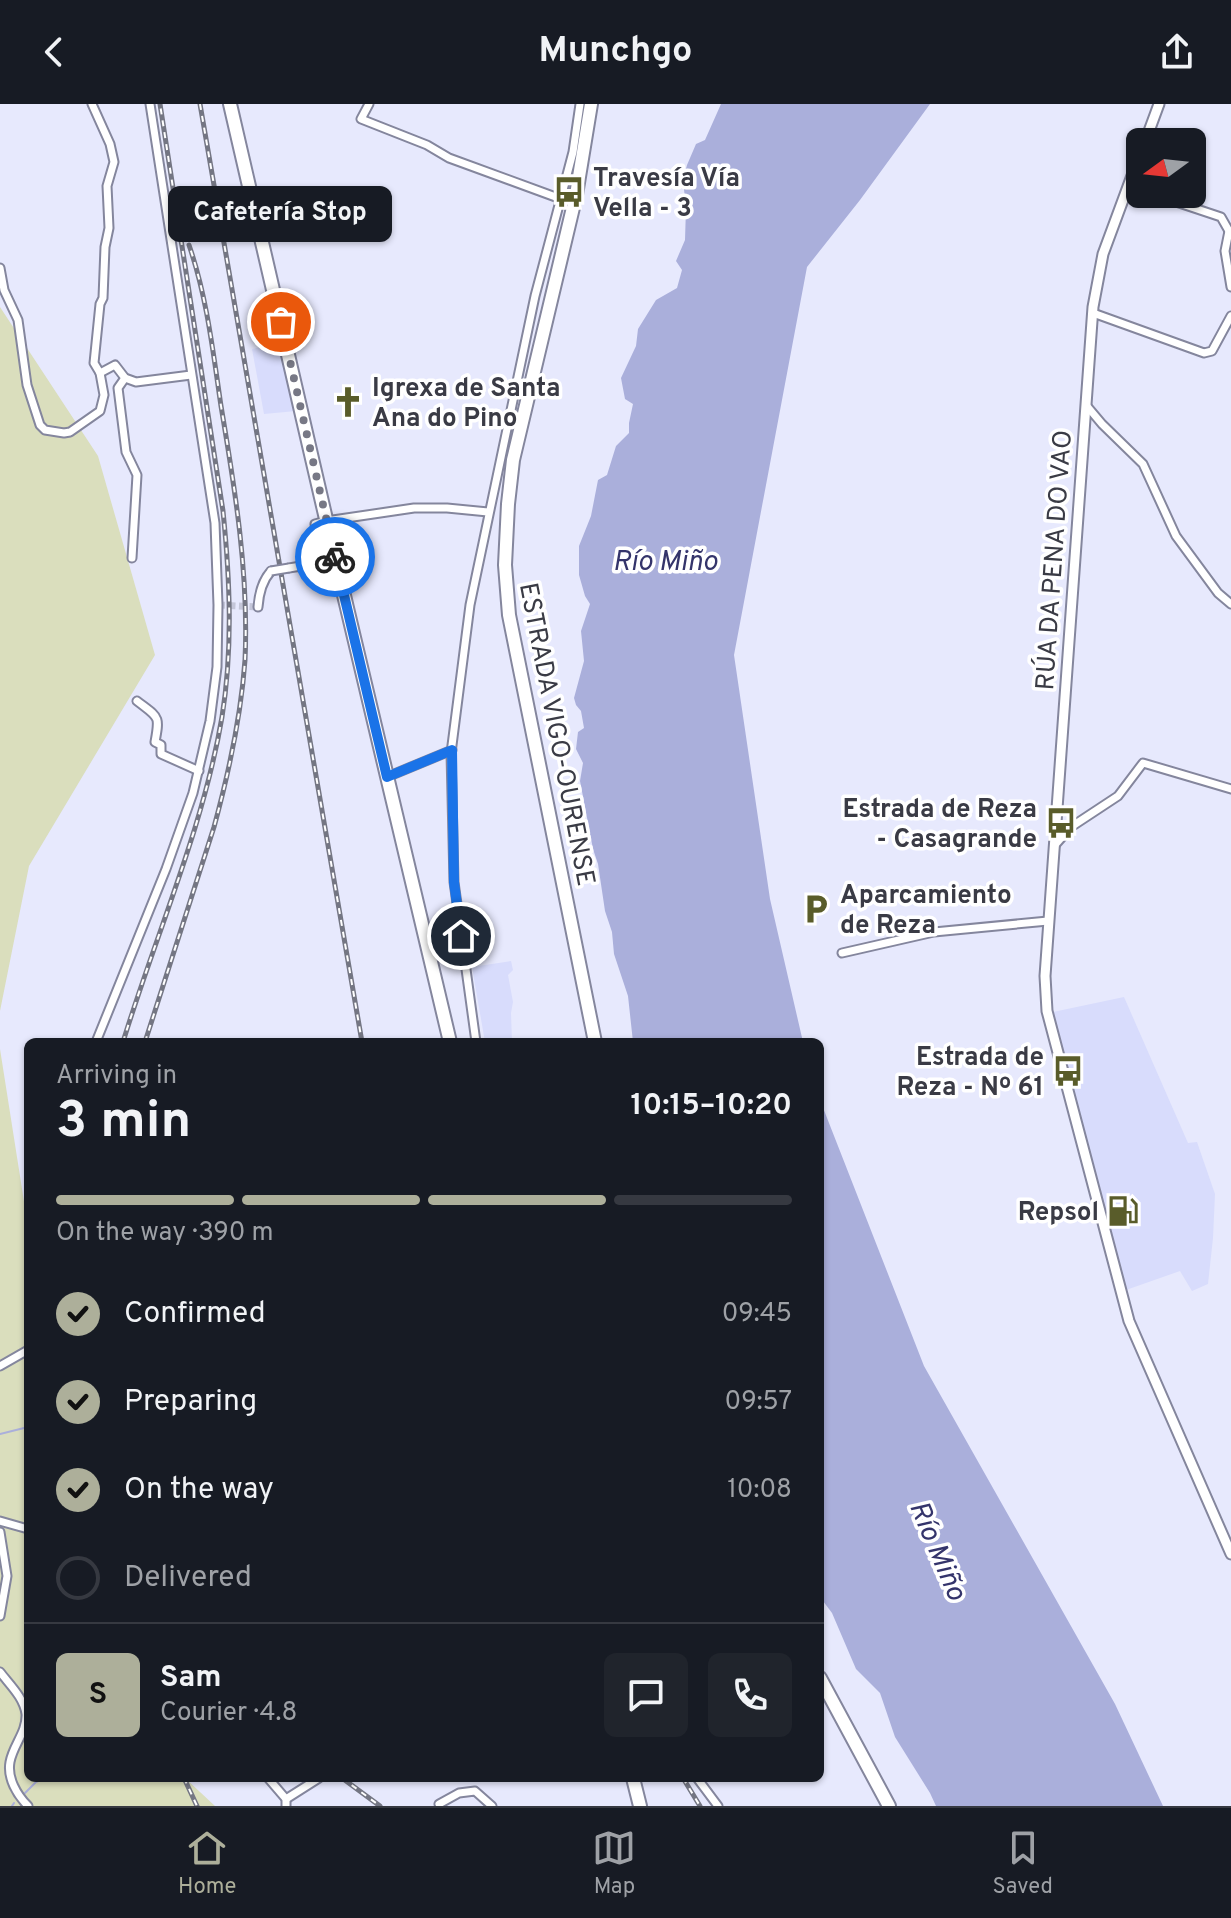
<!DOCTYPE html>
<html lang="en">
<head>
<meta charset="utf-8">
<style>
	body { margin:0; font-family:Overpass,sans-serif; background:#20242c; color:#f1f3f6; height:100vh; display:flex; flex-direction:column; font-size:30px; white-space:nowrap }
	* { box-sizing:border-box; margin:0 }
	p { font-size:26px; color:#9ea1a6 }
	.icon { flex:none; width:44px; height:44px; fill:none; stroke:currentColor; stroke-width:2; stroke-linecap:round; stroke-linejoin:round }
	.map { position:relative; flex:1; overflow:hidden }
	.drawer { position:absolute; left:24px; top:934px; width:800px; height:744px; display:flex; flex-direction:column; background:#171b24; border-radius:12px; box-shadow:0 2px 6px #0004 }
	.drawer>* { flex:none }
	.needle { width:52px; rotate:255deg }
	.controls { position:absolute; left:1126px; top:24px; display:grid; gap:16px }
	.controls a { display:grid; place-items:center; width:80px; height:80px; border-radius:12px; background:#171b24; box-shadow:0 2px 6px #0004; font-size:40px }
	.pin { position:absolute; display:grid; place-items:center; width:68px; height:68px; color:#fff; margin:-34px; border:4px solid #fff; border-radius:50%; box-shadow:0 2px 8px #0007 }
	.courier { position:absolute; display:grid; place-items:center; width:80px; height:80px; margin:-40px; border:6px solid #1a73e8; border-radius:50%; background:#fff; color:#222; box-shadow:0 2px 10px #0007 }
	.bubble { position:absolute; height:56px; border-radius:12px; background:#171b24; box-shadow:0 2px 6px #0004; font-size:26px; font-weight:700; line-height:56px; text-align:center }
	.headline em { font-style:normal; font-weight:700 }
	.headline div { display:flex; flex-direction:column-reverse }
	.headline { display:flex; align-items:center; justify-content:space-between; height:136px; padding:0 32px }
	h1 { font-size:52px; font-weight:700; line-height:60px }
	.bar { display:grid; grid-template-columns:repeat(4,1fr); gap:12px 8px; align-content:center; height:96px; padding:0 32px }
	.bar i { height:10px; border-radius:6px; background:#363941 }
	.bar .active { background:#adaf9a }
	.bar p { grid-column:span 4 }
	.line { display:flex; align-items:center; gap:20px; padding:0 32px; border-top:2px solid #363941 }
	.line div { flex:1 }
	.round { display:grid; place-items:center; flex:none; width:84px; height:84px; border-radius:12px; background:#20242c }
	ol { padding:0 32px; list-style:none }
	li { display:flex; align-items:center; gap:24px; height:88px }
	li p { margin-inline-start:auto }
	li .icon { padding:8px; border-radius:50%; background:#adaf9a; color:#111; stroke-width:4 }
	li:last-child { color:#9ea1a6 }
	li i { width:44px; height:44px; border:4px solid #363941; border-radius:50% }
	header { display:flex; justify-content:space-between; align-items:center; height:104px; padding:0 32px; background:#171b24; font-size:36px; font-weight:700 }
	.dock { display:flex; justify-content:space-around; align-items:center; height:112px; border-top:2px solid #363941; background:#171b24; font-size:22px; color:#9ea1a6 }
	.dock a { display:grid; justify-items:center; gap:4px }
	.dock .active { color:#adaf9a }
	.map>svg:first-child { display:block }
</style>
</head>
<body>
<header><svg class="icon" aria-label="back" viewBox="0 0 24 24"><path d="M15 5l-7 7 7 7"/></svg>Munchgo<svg class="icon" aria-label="share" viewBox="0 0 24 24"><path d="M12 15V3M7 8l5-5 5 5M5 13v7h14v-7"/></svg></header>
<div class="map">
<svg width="1231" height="1702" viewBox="0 0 1231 1702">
	<rect width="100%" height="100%" fill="#e7e9fd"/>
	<g fill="#d8dcfc">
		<path d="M271 241 280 245 296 307 264 310 252 245Z"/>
		<path d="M511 857 513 866 508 871 513 898 511 909 512 938H485L472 863Z"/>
		<path d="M1124 893 1188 1039 1197 1038 1215 1090 1213 1134 1208 1180 1192 1187 1180 1167 1126 1186 1053 908Z"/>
	</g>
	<g fill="#dadebd">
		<path d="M0 203 98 352 155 551 29 762 0 907Z"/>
		<path d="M0 945 28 1123V1674H185L215 1702H0Z"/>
	</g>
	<g fill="#aaafdb">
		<path d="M721 0H930L860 96 807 163 734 551 770 795 803 938H633L628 892 614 850 612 828 605 807 598 760 593 745 580 677 583 659 576 645 578 628 584 624 581 607 576 601 574 594 584 557 581 527 590 500 585 492 579 471V442L591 412 598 376 607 371 616 342 629 329V319L633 300 625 295 621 274 636 242 638 225 656 196 677 184 682 166 676 157 685 136 686 104 683 76 687 61 696 40 705 36Z"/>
		<path d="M820 996 924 1262 1115 1600 1163 1702H936L930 1689 895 1633 880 1589 856 1565 832 1509 820 1493Z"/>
	</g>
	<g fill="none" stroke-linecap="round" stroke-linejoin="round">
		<g stroke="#aaafdb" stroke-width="2">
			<path d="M0 1330 28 1323"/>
			<path d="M25 1689 36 1678 44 1674"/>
			<path d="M12 1702 14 1699"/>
		</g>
		<path stroke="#c4c6d8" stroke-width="7" stroke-dasharray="7 3.5" stroke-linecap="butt" d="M218 501 258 503"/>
		<defs>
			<g id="street">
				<path d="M369 0 361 15 427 41 449 54 561 95"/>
				<path d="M1165 90 1173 97 1221 113 1229 127H1231"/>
				<path d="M1229 127 1225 147 1231 183"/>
				<path d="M0 164 4 186 18 216 27 281 40 321 45 326 64 329 70 328 100 307 104 291 100 269 94 259 100 200 103 194 105 143 109 124 107 82 114 58 110 40 92 0"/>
				<path d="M1093 209 1204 249 1212 247 1231 212"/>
				<path d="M100 269 115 261 125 274 136 278 191 271"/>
				<path d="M125 274 118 284 126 348 137 371 132 454"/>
				<path d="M1086 301 1102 320 1143 360 1176 432 1218 489 1231 500"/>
				<path d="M289 464 307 461 316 454 318 445 315 420 326 417 414 404H447L488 408"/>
				<path d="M258 503C259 489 262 477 271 467"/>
				<path d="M137 597C159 614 160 611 155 638L161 641V650L199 667"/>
				<path d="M387 673 452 646"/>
				<path d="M1055 741 1071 723 1118 692 1143 659 1231 685"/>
				<path d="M842 849 934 828 1048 817"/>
				<path d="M96 938 166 765 193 689 210 617 217 563 218 501 215 419 150 0"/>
				<path d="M476 938 454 778 451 649 470 501 535 192 573 48 580 0"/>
				<path d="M0 1262 28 1246"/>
				<path d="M0 1417 28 1425"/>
				<path d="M0 1428 7 1472 0 1512"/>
				<path d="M0 1568C10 1581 24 1594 26 1610 27 1628 13 1641 10 1658 7 1674 17 1691 28 1702"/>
				<path d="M268 1674 286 1695V1702"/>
				<path d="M697 1674 718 1702"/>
				<path d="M286 1695 319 1674"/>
				<path d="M439 1700 459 1689 475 1687 492 1702"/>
			</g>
			<g id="secondary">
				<path d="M1145 38 1159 0"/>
				<path d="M1140 50 1103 150 1093 203 1045 872 1047 907 1129 1217 1231 1450"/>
			</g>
			<g id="highway">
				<path d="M230 0 329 428 450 938"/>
				<path d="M591 0 576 91 513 356 508 400 505 461 509 511 595 938"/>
				<path d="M820 1574 889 1702"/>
				<path d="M633 1674 640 1702"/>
			</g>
		</defs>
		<use href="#street" stroke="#84869d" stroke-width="11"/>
		<use href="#secondary" stroke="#84869d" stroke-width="13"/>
		<use href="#highway" stroke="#84869d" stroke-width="16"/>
		<use href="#street" stroke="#fff" stroke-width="7"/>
		<use href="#secondary" stroke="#fff" stroke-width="9"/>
		<use href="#highway" stroke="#fff" stroke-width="12"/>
		<defs>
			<g id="rail">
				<path d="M200 0 362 938"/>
				<path d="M123 938C156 830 203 725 222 613 233 544 230 476 223 407L160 0"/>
				<path d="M145 938 214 723C229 668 241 612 245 556 249 471 235 385 221 302 213 248 207 193 189 141"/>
				<path d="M184 1674 197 1702"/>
				<path d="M342 1674 380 1702"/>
				<path d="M683 1674 700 1702"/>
			</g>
		</defs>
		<use href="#rail" stroke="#747683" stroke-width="5"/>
		<use href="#rail" stroke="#fff" stroke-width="2" stroke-dasharray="6" stroke-linecap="butt"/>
		<defs>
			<path id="street-bridge" d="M271 467 289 464"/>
		</defs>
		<use href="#street-bridge" stroke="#84869d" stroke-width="11" stroke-linecap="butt"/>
		<use href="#street-bridge" stroke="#fff" stroke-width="7"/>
	</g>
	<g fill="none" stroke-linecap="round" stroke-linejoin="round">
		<path stroke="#777885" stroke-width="8" stroke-dasharray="0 14.4" d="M281 218 335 453"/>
		<path stroke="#1a73e8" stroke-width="10" d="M335 453 387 673 452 646 454 778 461 832"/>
	</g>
	<defs>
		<symbol id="bus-bare" viewBox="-9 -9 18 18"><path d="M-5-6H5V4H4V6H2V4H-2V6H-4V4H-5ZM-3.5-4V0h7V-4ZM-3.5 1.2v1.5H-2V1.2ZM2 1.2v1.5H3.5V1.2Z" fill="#595c2a" stroke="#fff" stroke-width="2.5" paint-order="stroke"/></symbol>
		<symbol id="church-bare" viewBox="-9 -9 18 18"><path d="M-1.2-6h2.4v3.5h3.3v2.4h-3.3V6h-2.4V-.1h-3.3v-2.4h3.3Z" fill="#595c2a" stroke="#fff" stroke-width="2.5" paint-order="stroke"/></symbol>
		<symbol id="parking-bare" viewBox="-9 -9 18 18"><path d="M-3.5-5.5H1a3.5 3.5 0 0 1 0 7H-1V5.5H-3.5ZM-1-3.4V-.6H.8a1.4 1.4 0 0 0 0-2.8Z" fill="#595c2a" stroke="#fff" stroke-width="2.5" paint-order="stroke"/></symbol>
		<symbol id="fuel-bare" viewBox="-9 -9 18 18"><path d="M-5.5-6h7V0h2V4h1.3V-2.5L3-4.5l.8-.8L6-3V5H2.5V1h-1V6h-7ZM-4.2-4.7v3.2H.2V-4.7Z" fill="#595c2a" stroke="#fff" stroke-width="2.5" paint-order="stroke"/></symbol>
	</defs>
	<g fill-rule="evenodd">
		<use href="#bus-bare" x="547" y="66" width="44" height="44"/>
		<use href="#church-bare" x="326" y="276" width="44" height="44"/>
		<use href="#bus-bare" x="1039" y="697" width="44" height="44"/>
		<use href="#parking-bare" x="794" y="783" width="44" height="44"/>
		<use href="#bus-bare" x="1046" y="945" width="44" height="44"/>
		<use href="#fuel-bare" x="1101" y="1085" width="44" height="44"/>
	</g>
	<g text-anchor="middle" stroke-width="7" stroke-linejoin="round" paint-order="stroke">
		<g font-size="26" font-weight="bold" fill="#3a3b45" stroke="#fff" text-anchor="start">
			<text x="593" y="82">Travesía Vía<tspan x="593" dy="30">Vella - 3</tspan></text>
			<text x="372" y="292">Igrexa de Santa<tspan x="372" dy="30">Ana do Pino</tspan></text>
			<text x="1037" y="713" text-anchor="end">Estrada de Reza<tspan x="1037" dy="30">- Casagrande</tspan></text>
			<text x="840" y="799">Aparcamiento<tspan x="840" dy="30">de Reza</tspan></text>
			<text x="1044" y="961" text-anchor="end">Estrada de<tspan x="1044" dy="30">Reza - Nº 61</tspan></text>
			<text x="1099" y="1116" text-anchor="end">Repsol</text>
		</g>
		<g font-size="26" fill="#3a3b45" stroke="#fff">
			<text transform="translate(1053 456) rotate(-86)" y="9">RÚA DA PENA DO VAO</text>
			<text transform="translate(558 630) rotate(79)" y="9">ESTRADA VIGO-OURENSE</text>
		</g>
		<g font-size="28" font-style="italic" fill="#34346b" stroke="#fff">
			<text x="665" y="466">Río Miño</text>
			<text transform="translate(939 1446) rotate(67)" y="10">Río Miño</text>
		</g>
	</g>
</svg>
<div class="controls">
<a><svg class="needle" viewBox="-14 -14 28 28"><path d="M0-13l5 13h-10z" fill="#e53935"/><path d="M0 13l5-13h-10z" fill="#9ea1a6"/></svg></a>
</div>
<div class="pin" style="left:281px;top:218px;background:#ea580c"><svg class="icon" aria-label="bag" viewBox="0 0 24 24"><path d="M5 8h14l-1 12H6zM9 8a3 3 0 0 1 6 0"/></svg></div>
<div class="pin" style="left:461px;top:832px;background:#1f2937"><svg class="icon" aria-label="home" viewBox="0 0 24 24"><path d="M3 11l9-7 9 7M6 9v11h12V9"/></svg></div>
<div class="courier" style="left:335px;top:453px"><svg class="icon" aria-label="bike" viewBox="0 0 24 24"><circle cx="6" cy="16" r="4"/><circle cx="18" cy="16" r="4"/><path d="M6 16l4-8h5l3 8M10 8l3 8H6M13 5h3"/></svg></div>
<div class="bubble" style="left:168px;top:82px;width:224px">Cafetería Stop</div>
<section class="drawer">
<div class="headline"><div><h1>3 min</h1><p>Arriving in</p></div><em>10:15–10:20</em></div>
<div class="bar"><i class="active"></i><i class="active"></i><i class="active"></i><i></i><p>On the way · 390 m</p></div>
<ol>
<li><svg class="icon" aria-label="check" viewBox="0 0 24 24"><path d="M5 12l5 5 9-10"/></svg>Confirmed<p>09:45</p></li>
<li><svg class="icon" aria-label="check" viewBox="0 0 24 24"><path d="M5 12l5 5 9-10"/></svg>Preparing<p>09:57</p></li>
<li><svg class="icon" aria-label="check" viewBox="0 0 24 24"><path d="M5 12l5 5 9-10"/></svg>On the way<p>10:08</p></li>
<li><i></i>Delivered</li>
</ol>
<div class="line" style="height:144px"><b class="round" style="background:#adaf9a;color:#111">S</b><div><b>Sam</b><p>Courier · 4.8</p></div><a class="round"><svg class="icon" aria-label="chat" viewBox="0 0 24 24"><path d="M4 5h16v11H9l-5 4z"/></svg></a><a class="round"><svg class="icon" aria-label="phone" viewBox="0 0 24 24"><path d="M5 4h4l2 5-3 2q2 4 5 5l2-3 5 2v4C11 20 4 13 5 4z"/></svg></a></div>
</section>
</div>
<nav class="dock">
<a class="active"><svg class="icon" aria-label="home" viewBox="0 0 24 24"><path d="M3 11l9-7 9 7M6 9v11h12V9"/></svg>Home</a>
<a><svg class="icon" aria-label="map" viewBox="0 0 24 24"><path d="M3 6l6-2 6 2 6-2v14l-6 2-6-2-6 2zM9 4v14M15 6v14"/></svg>Map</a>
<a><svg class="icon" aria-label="saved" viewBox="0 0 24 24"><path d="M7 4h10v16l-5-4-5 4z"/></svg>Saved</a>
</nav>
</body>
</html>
